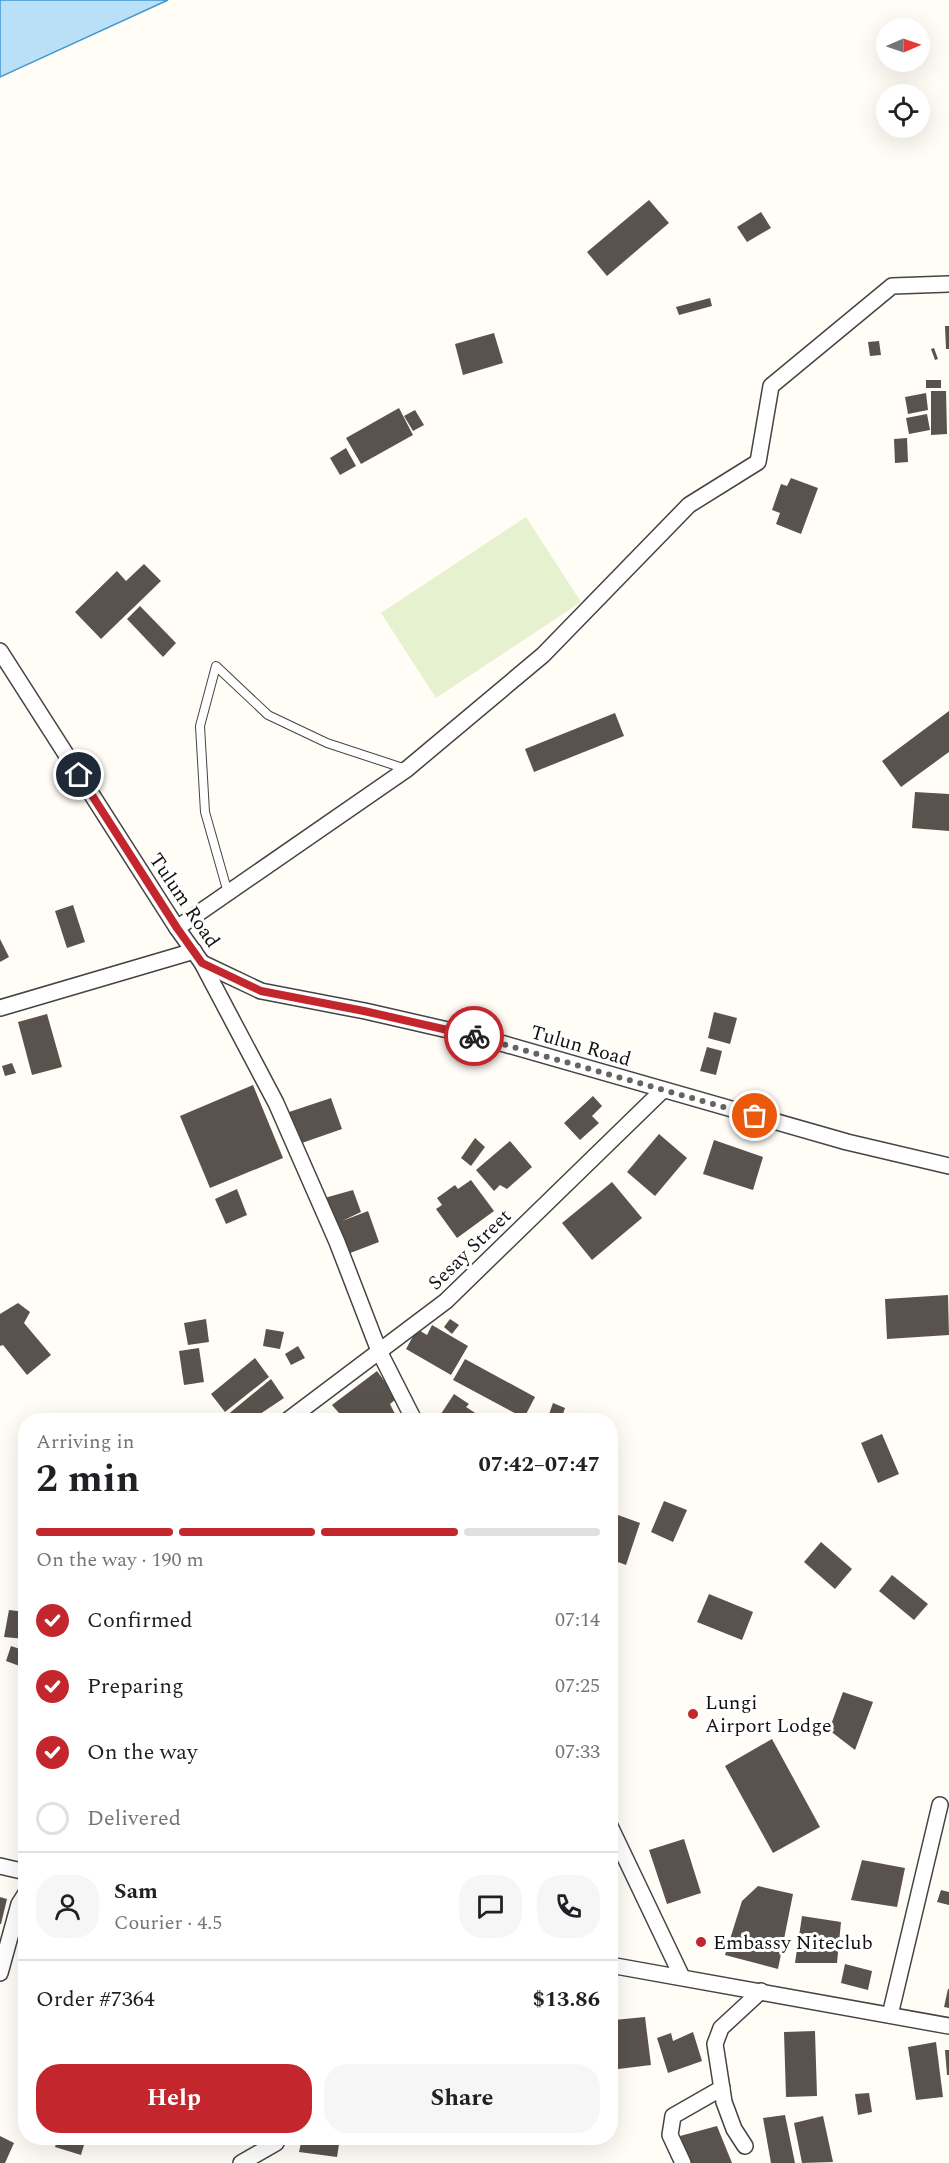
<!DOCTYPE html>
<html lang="en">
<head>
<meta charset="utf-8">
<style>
	body { margin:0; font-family:Spectral,serif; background:#f6f6f6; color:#202124; height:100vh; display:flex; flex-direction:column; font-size:22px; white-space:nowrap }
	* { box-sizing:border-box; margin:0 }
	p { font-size:20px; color:#757577 }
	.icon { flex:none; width:33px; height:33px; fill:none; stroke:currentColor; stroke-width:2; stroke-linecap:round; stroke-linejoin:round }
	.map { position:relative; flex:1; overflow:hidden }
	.details { position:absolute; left:18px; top:1413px; width:600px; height:732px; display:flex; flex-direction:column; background:#fff; border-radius:24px; box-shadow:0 6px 24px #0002 }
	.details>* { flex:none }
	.needle { width:39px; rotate:88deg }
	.buttons { position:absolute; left:876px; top:18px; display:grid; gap:12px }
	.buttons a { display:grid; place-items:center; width:54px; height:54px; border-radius:50%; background:#fff; box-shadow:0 6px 24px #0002; font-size:30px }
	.pin { position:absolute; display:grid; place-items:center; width:51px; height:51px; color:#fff; margin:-26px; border:3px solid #fff; border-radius:50%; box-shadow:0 2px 6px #0007 }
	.courier { position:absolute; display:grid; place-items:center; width:60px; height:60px; margin:-30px; border:4px solid #c4262e; border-radius:50%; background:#fff; color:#222; box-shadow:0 2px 8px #0007 }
	.overview em { font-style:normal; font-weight:700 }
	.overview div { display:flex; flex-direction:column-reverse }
	.overview { display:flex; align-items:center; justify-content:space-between; height:102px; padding:0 18px }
	h1 { font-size:39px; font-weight:700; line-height:45px }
	.bar { display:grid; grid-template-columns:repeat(4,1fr); gap:9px 6px; align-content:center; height:72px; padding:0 18px }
	.bar i { height:8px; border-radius:4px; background:#e0e0e0 }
	.bar .on { background:#c4262e }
	.bar p { grid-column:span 4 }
	.line { display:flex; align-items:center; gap:15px; padding:0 18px; border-top:2px solid #e0e0e0 }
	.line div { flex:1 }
	.round { display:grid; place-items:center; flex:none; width:63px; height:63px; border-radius:24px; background:#f6f6f6 }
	ol { padding:0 18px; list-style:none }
	li { display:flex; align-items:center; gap:18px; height:66px }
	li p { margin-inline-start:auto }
	li .icon { padding:6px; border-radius:50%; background:#c4262e; color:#fff; stroke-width:4 }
	li:last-child { color:#757577 }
	li i { width:33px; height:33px; border:3px solid #e0e0e0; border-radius:50% }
	.primary-button { display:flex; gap:12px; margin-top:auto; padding:12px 18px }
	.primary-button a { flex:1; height:69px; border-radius:24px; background:#c4262e; color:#fff; font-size:24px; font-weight:700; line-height:69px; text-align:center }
	.primary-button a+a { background:#f6f6f6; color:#202124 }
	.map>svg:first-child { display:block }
</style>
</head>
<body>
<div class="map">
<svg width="949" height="2163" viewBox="0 0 949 2163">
	<rect width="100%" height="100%" fill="#fffdf5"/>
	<path fill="#e6f2cf" d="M526 517 581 602 436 698 381 613Z"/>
	<path fill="#b9e0f7" stroke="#3f96cf" stroke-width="1.5" d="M0 0H168L0 77Z"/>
	<g fill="#5a524d">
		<path d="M649 200 669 223 607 276 587 252Z"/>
		<path d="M761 212 771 228 747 242 737 227Z"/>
		<path d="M710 298 712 306 679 315 676 307Z"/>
		<path d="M945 326H949V349H946Z"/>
		<path d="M494 333 503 363 463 375 455 344Z"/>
		<path d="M879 341 881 355 870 356 868 342Z"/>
		<path d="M934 348 938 359 935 360 931 349Z"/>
		<rect x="926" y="380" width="15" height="8"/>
		<path d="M931 391H946L947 434 931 435Z"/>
		<path d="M926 393 928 410 908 414 905 397Z"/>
		<path d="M399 408 413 435 361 464 346 438Z"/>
		<path d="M415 410 424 425 413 431 404 416Z"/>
		<path d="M927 414 930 430 909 434 906 418Z"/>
		<path d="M907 438 908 462 895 463 894 439Z"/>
		<path d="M346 448 356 466 340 475 330 458Z"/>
		<path d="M791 478 818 488 801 534 776 524 780 513 772 510 781 484 787 486Z"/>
		<path d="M144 564 161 581 101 639 75 612 117 571 126 581Z"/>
		<path d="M140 606 176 643 163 657 127 619Z"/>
		<path d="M949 711V752L901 787 882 761Z"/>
		<path d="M615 713 624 736 534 772 525 749Z"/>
		<path d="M915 792 949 794V831L912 828Z"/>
		<path d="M73 905 85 942 67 948 55 911Z"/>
		<path d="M0 939 9 957 0 962Z"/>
		<path d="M714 1012 737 1018 730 1044 708 1038Z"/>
		<path d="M47 1014 62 1067 32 1075 18 1022Z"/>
		<path d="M707 1047 722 1051 716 1075 700 1071Z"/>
		<path d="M12 1063 16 1073 5 1076 2 1066Z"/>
		<path d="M253 1085 283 1158 210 1188 180 1116Z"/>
		<path d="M593 1096 602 1106 592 1116 599 1123 580 1140 564 1123Z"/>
		<path d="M331 1098 342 1129 299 1144 289 1112Z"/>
		<path d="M659 1134 687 1158 655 1196 627 1172Z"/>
		<path d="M475 1138 485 1147 471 1166 461 1158Z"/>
		<path d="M714 1140 763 1157 753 1190 703 1174Z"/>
		<path d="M510 1141 532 1167 507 1189 500 1185 494 1191 476 1170Z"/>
		<path d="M471 1180 494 1211 457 1238 436 1209 442 1205 437 1198 455 1185 458 1189Z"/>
		<path d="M612 1182 642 1218 592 1260 562 1223Z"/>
		<path d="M237 1189 247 1215 226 1224 215 1199Z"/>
		<path d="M353 1190 361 1212 342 1221 368 1211 379 1242 345 1255 321 1199Z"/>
		<path d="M948 1295 949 1335 887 1339 885 1299Z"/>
		<path d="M18 1303 30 1312 24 1323 51 1355 27 1375 3 1345 0 1346V1314Z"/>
		<path d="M206 1319 209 1342 188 1345 184 1323Z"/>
		<path d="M450 1319 459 1325 452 1334 444 1327Z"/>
		<path d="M432 1325 468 1346 451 1375 406 1349 417 1329 427 1335Z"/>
		<path d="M266 1329 284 1332 280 1349 263 1346Z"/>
		<path d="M298 1346 305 1358 291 1365 285 1354Z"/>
		<path d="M199 1348 204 1382 184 1385 179 1351Z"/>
		<path d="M255 1358 269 1377 225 1412 211 1394Z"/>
		<path d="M465 1359 535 1397 524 1418 453 1380Z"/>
		<path d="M377 1371 397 1398 390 1404 395 1414 388 1420H345L332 1405Z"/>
		<path d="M271 1379 284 1398 251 1420H230L226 1416Z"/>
		<path d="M454 1394 469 1404 466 1407 486 1420H437Z"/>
		<path d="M553 1403 565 1408 561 1420H547Z"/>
		<path d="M882 1434 899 1474 878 1483 861 1443Z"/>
		<path d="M664 1501 687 1510 673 1542 651 1532Z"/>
		<path d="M618 1515 640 1523 626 1565 610 1559V1537Z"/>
		<path d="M821 1542 852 1569 835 1589 804 1562Z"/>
		<path d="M892 1575 928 1604 914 1620 879 1591Z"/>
		<path d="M709 1594 753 1612 742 1640 697 1622Z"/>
		<path d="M9 1610 26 1612 25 1639 4 1637Z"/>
		<path d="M11 1646 26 1651 25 1668 6 1661Z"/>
		<path d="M843 1692 873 1702 855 1750 829 1730Z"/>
		<path d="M772 1739 820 1827 773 1853 725 1766Z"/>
		<path d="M684 1839 701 1893 667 1904 649 1850Z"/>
		<path d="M862 1860 905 1868 897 1907 851 1900Z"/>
		<path d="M758 1886 793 1894 778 1969 725 1955 742 1901Z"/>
		<path d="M941 1890 949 1892V1905L937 1902Z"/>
		<path d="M0 1897 7 1899 1 1924H0Z"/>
		<path d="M802 1916 841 1922 837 1963H795Z"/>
		<path d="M845 1964 872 1971 868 1990 841 1983Z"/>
		<path d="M948 1989H949V2008L944 2007Z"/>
		<path d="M610 2014H612L614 2020 645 2017 651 2065 610 2070Z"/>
		<path d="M815 2031 817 2096 786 2097 784 2032Z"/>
		<path d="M693 2032 702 2061 668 2073 657 2038 671 2033 673 2041Z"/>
		<path d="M936 2042 943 2097 916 2100 908 2047Z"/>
		<path d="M945 2050H949V2075H947Z"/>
		<path d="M869 2093 872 2112 858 2115 855 2094Z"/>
		<path d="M785 2115 795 2163H771L763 2118Z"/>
		<path d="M823 2116 833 2162 802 2163 794 2123Z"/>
		<path d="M717 2126 732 2163H691L680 2136Z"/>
		<path d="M0 2136 14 2143 5 2163H0Z"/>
		<path d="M58 2138H86L81 2155 55 2147Z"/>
		<path d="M302 2138H340L337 2157 299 2152Z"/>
	</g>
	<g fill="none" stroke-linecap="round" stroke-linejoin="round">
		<defs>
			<path id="lane" d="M228 893 205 812 200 726 216 666 268 715 327 743 406 769"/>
			<g id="street">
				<path d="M0 651 177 928 202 963 276 1103 337 1242 379 1351 414 1420"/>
				<path d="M177 928 407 769 543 655 689 505 758 462 771 386 892 286 949 284"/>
				<path d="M202 963 261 991 365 1011 487 1039 847 1142 949 1166"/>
				<path d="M0 1008 194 951"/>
				<path d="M288 1420 446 1301 663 1090"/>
				<path d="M610 1826 682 1977"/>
				<path d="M0 1866 26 1872"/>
				<path d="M610 1965 949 2026"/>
				<path d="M0 1973 19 1904 26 1893"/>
				<path d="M890 2015 940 1805"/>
				<path d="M745 2146 734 2129 724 2102 715 2044 721 2028 761 1991"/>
				<path d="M241 2163 276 2143 278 2138"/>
				<path d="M683 2163 670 2135 673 2116 722 2088"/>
			</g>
		</defs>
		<use href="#lane" stroke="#444" stroke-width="10"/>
		<use href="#street" stroke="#444" stroke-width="18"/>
		<use href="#lane" stroke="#fff" stroke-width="8"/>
		<use href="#street" stroke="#fff" stroke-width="15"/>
	</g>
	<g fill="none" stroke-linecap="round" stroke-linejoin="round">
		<path stroke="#646461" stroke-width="6" stroke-dasharray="0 10.8" d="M474 1036 755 1116"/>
		<path stroke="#c4262e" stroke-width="8" d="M79 775 177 928 202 963 261 991 364 1011 474 1036"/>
	</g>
	<g fill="#c4262e" stroke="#fff" stroke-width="2">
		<circle cx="693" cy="1714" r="6"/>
		<circle cx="701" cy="1942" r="6"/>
	</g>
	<g text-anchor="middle" stroke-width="6" stroke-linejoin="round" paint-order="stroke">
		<g font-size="20" fill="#111" stroke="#fff">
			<text transform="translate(185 900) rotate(56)" y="7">Tulum Road</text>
			<text transform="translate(581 1045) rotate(16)" y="7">Tulun Road</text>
			<text transform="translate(469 1249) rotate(-44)" y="7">Sesay Street</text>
		</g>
		<g font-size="20" fill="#111" stroke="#fff" text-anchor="start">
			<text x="705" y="1709">Lungi<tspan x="705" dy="23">Airport Lodge</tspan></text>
			<text x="713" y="1949">Embassy Niteclub</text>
		</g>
	</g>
</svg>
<div class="buttons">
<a><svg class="needle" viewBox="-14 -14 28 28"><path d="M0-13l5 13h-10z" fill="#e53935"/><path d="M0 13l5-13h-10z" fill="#757577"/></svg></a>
<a><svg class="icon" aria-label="locate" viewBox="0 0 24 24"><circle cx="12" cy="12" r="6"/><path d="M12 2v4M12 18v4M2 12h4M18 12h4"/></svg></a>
</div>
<div class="pin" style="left:755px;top:1116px;background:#ea580c"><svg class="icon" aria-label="bag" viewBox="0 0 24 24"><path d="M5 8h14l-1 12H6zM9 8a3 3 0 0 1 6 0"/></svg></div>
<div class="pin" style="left:79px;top:775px;background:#1f2937"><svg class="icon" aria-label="home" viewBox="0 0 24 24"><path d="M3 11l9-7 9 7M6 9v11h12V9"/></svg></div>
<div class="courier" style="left:474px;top:1036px"><svg class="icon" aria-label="bike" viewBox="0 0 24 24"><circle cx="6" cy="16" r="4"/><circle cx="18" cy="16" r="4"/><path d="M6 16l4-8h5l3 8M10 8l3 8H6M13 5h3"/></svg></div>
<section class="details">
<div class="overview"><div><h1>2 min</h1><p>Arriving in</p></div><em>07:42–07:47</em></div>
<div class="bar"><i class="on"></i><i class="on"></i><i class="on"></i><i></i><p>On the way · 190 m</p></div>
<ol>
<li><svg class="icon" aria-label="check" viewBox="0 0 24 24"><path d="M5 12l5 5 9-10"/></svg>Confirmed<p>07:14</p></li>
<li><svg class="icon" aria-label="check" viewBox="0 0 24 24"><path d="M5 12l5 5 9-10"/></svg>Preparing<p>07:25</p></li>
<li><svg class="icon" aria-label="check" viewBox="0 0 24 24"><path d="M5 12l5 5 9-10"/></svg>On the way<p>07:33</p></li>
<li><i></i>Delivered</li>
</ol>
<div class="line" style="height:108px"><a class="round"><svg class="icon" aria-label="person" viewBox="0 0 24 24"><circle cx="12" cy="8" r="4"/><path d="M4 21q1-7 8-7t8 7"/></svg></a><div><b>Sam</b><p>Courier · 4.5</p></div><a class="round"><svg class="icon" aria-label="chat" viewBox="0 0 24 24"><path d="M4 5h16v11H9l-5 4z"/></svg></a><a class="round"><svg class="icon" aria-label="phone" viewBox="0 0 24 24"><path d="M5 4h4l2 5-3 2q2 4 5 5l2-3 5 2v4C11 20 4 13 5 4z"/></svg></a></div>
<div class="line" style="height:78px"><div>Order #7364</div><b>$13.86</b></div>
<div class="primary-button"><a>Help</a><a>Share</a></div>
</section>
</div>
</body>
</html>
